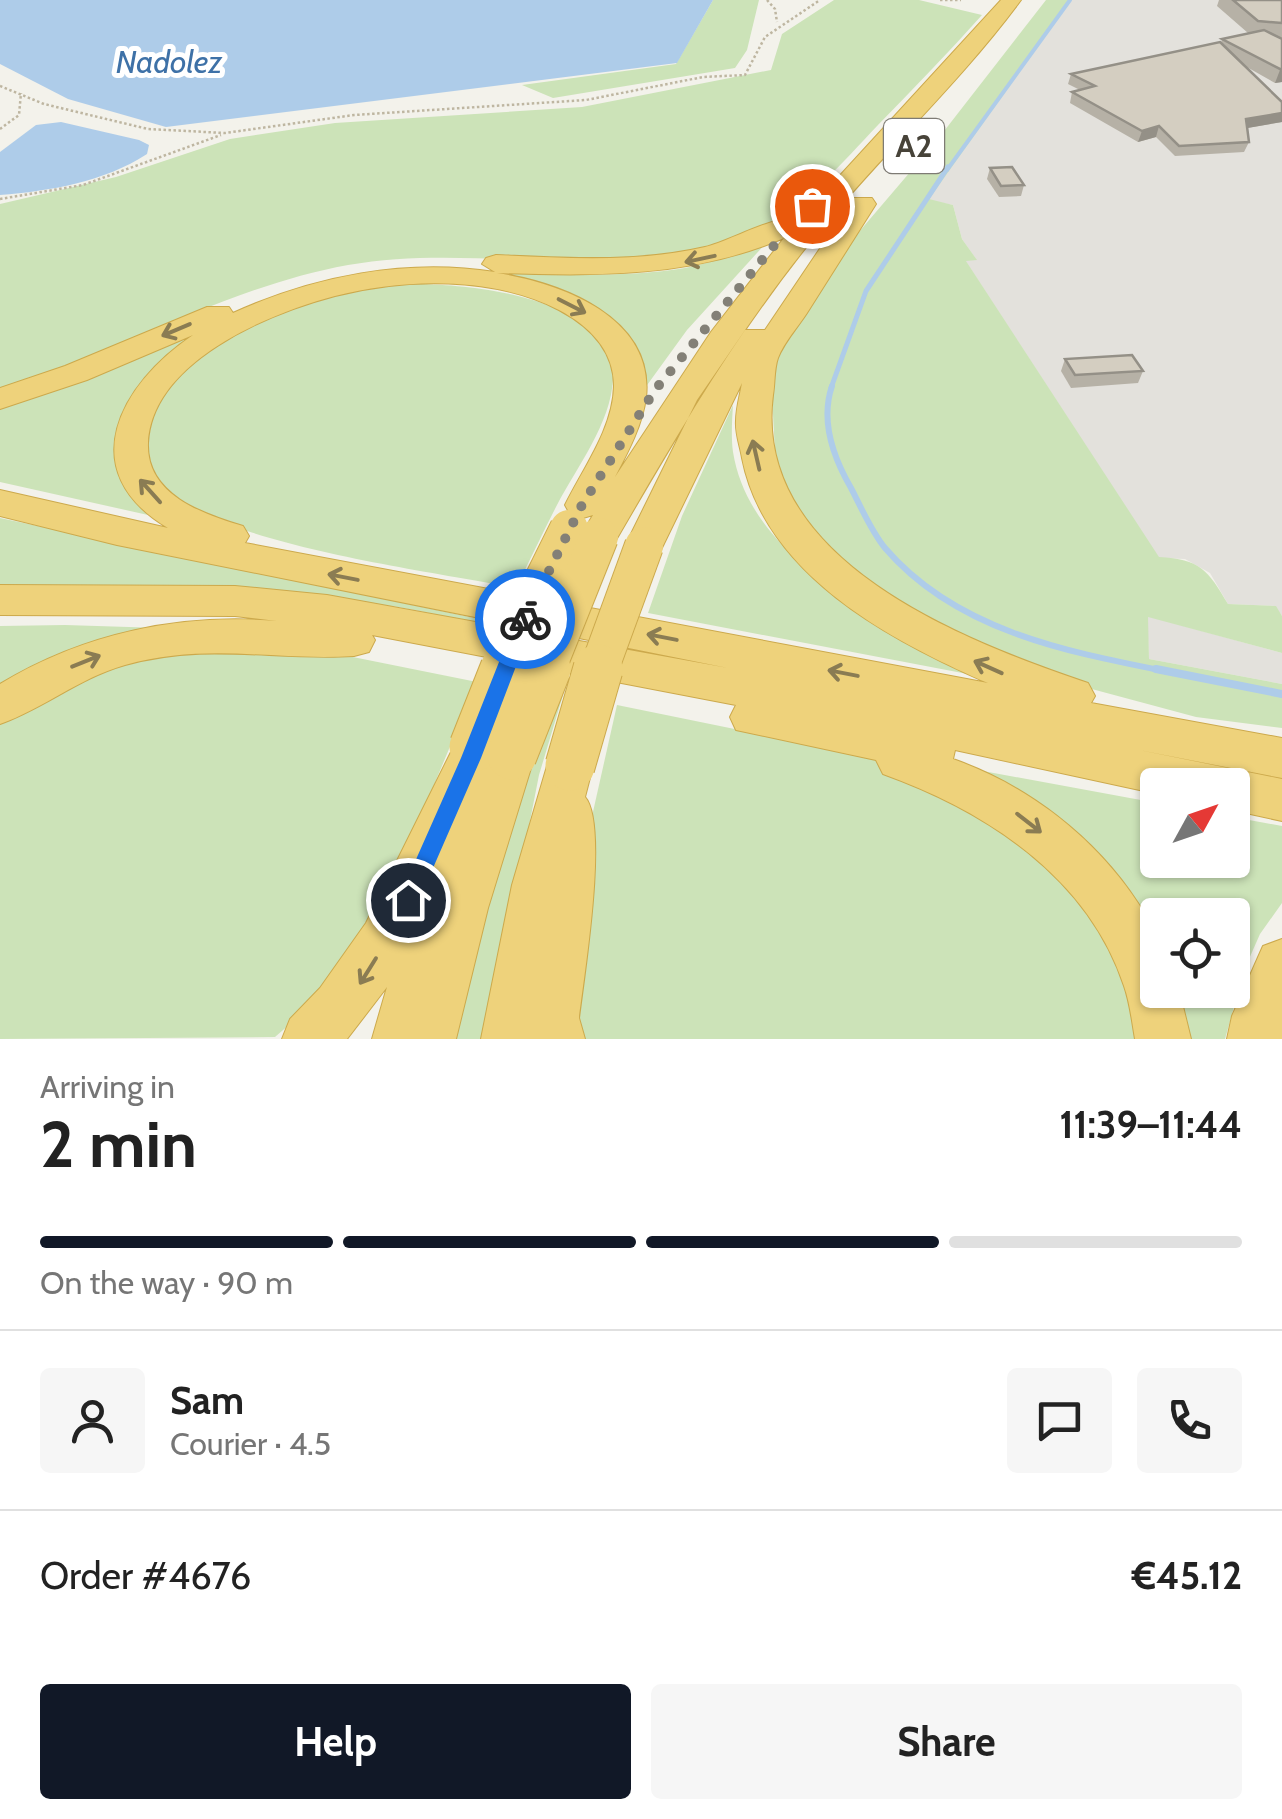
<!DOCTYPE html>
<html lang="en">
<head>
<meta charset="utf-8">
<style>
	body { margin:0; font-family:Cabin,sans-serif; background:#f6f6f6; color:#222; height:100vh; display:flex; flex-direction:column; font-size:38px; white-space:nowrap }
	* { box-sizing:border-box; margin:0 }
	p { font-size:32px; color:#767676 }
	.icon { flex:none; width:55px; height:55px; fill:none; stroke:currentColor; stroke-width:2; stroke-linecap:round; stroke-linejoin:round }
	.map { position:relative; height:1039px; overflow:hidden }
	.side { display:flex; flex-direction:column; background:#fff; flex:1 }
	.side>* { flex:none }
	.needle { width:65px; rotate:50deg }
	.buttons { position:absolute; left:1140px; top:768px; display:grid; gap:20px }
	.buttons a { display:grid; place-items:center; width:110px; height:110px; border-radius:10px; background:#fff; box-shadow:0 2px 8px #0004; font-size:50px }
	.pin { position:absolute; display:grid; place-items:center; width:85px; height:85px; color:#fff; margin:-42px; border:5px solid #fff; border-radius:50%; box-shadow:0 2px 10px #0007 }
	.courier { position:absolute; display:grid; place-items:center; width:100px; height:100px; margin:-50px; border:8px solid #1a73e8; border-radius:50%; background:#fff; color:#222; box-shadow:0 2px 12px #0007 }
	.head em { font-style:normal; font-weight:700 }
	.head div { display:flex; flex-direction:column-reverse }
	.head { display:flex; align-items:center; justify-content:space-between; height:170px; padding:0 40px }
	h1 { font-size:65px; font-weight:700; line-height:75px }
	.bar { display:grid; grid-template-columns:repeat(4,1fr); gap:15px 10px; align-content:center; height:120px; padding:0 40px }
	.bar i { height:12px; border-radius:8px; background:#e0e0e0 }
	.bar .current { background:#111827 }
	.bar p { grid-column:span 4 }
	.line { display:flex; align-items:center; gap:25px; padding:0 40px; border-top:2px solid #e0e0e0 }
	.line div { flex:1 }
	.round { display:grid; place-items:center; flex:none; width:105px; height:105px; border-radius:10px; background:#f6f6f6 }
	.action { display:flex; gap:20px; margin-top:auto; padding:20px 40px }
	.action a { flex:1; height:115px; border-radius:10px; background:#111827; color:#fff; font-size:40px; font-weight:700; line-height:115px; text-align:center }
	.action a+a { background:#f6f6f6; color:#222 }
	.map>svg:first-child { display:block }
</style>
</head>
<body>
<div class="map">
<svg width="1282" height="1039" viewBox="0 0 1282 1039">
	<rect width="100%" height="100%" fill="#f3f2eb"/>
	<g fill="#e3e1dc">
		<path d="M1071 0H1282V616L1275 606 1228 604 1210 573 1185 559 1159 558 965 260 976 259 962 239 953 205 928 200Z"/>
		<path d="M1147 616 1282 653V684L1149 659Z"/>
	</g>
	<g fill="#cce3b8">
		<path d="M713 0H759L747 50 735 68 553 98 522 85 676 64Z"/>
		<path d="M834 0H919L982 15C948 53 913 89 878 125 838 167 800 213 745 235 690 258 626 261 567 261 493 260 421 252 348 265 227 287 116 353 0 392V204L116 177 230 139 335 123 582 107 771 70 782 34Z"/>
		<path d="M1046 0H1071L929 199 953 205 962 239 977 260 966 261 1159 557C1200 559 1208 570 1228 604L1276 606 1282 616V653L1148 617 1149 659 1282 684V728L1196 717 1021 670 849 574 777 489 770 359 835 260 934 144Z"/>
		<path d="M767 242 687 330 637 399V369L530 283 442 270C523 271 605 281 685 268 713 263 740 252 767 242Z"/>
		<path d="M408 284C464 283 617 296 613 379 611 423 577 467 557 505 543 532 530 560 516 588 432 571 227 546 168 491 149 474 144 454 147 430 157 337 330 290 408 284Z"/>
		<path d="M274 297 148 376C110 420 102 473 148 515L0 482V407Z"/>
		<path d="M733 405C732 421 731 437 733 452 751 564 891 623 978 676L648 613 682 516Z"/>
		<path d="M0 518 498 623 496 626 398 607 214 585 0 586Z"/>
		<path d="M65 625 193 629 0 691V626Z"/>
		<path d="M166 650 328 652 477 682 393 883 320 998 275 1037 0 1039V719L45 691Z"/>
		<path d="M553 692 563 695 539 775 487 1039H448Z"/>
		<path d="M617 705 847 752 914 770 969 796 1092 903 1145 1039H573L586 843Z"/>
		<path d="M956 766 1157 803 1158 860H1232L1233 817 1282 826V903L1260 934 1245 968 1225 1039H1181L1168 990H1232V915H1158L1157 962Z"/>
	</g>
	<g fill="#aecce9">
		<path d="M0 0H713L677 63 166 127 68 99 0 64Z"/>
		<path d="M61 122 139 140 149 145 147 154C104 182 50 191 0 195V152L36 125Z"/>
	</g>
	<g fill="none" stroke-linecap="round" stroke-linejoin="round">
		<path stroke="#aecce9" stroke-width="4" d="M947 170 1070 0"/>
		<path stroke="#aecce9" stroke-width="5" d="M831 388 866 291 948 167"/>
		<path stroke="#aecce9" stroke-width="6" d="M832 386C820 421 833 457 851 488 861 507 871 531 885 548 956 631 1068 652 1169 672"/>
		<path stroke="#aecce9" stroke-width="8" d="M1156 669 1282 694"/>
		<defs>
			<g id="motorway">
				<path d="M1001 0H1021C959 84 881 155 816 235 736 333 675 438 612 547L599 551 586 547 580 537 593 515 583 518 570 514 565 505C583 468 613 429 614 386 614 350 589 326 559 310 493 276 405 278 335 296 267 314 152 362 148 443 146 495 203 514 243 526L249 536 245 543 988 683C889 640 765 574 742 458 740 446 735 433 736 421 736 408 740 395 742 383L658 556 644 560 630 556 625 546 697 400 745 330H765L854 198H872L876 204C853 240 830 277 807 313 798 327 784 342 778 358 774 369 775 384 773 395 752 560 964 641 1088 683L1095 696 1091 703 1282 738V778L1139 750 1282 779V821L1232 810V785H1158V794L955 750 953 759C1027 785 1095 837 1138 903 1144 913 1154 924 1157 936 1161 952 1158 973 1158 990H1179L1191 1039H1135C1132 1022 1130 1003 1124 986 1088 877 986 811 883 774L876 760 736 730 730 717 736 705 372 635 375 640 369 652 354 656C272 661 208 642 125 665 79 678 43 709 0 724V684C84 633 180 613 277 621L235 616 0 615V585L235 586 327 595 728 668 117 545 0 516V490L168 528C72 471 120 384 193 335L87 380 0 409V388L65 366 207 307H229L233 313C314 276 406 258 495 272L482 264 486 258 496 255C566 258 636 263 705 247 731 241 777 213 800 219ZM784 238 711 332 615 477C628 452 642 426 646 398 655 317 561 283 497 273 596 276 691 278 784 238Z"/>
				<path d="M512 735 528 741 535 755 488 908 456 1039H372L387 987 347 1039H282L290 1019 320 988 366 923 455 744 471 738 487 744 491 752 496 741Z"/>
				<path d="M570 746 586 752 593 766 585 797C609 824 584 976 579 1018L585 1039H481L512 885 547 766 554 752Z"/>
				<path d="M1282 939V1039H1227L1232 1016 1263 946Z"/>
			</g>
		</defs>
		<use href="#motorway" stroke="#cca94c" stroke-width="2"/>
		<g stroke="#beb6a1" stroke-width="2.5" stroke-dasharray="2.5 2.5" stroke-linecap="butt">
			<path d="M767 0 775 9 777 22"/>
			<path d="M940 0H961"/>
			<path d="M0 86 44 104 148 129 225 133 354 115 586 100 703 77 745 75 765 37 820 0"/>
			<path d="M0 129 19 115 21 93"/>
			<path d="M0 199 83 185 221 135"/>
		</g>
		<use href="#motorway" fill="#eed27b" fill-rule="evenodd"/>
		<defs>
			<g id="motorway-bridge-far1">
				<path d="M504 672 525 618 569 529"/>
				<path d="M545 672 599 537"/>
				<path d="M598 672 644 546"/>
			</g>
			<g id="motorway-bridge">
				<path d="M474 747 505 669"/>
				<path d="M512 755 546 669"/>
				<path d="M570 766 598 669"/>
			</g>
		</defs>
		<use href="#motorway-bridge-far1" stroke="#cca94c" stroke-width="40" stroke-linecap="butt"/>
		<use href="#motorway-bridge" stroke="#cca94c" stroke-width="51" stroke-linecap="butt"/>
		<use href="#motorway-bridge-far1" stroke="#eed27b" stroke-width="38"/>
		<use href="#motorway-bridge" stroke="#eed27b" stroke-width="49"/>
	</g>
	<g fill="#b6b1a6">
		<path d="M1219 0H1282V82L1275 83 1245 66 1282 102V122L1247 128 1249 142 1244 152 1175 156 1156 137 1138 142 1070 103 1072 92 1080 90 1068 84 1071 74 1221 43 1222 39 1248 33 1217 6Z"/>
		<path d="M990 168 1024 185 1021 196 999 197 987 179Z"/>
		<path d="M1065 359 1143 371 1138 383 1071 388 1061 371Z"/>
	</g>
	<g fill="#949087">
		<path d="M1280 70H1282V82L1275 83Z"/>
		<path d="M1282 113V122L1242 129 1246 119Z"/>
		<path d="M1159 126 1156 137 1138 142 1142 131Z"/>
	</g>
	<g fill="#d4cec1" stroke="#949087" stroke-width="2.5">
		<path d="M1233 0H1282V23L1258 21Z"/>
		<path d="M1264 30 1282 39V70L1222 39Z"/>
		<path d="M1220 42 1282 102V113L1246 119 1249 142 1179 146 1159 126 1142 131 1072 92 1095 86 1071 74Z"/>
		<path d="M1012 167 1024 185 1001 186 990 168Z"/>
		<path d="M1132 355 1143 371 1075 375 1065 359Z"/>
	</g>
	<defs><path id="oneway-shaft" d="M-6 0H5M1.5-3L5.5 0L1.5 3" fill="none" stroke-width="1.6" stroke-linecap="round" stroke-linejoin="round" transform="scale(2.5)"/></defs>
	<g stroke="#8a7c53">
		<use href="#oneway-shaft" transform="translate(700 259) rotate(168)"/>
		<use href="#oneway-shaft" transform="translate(572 306) rotate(27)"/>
		<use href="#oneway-shaft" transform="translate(176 330) rotate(157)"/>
		<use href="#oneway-shaft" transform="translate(756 455) rotate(-103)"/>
		<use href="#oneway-shaft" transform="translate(150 491) rotate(-132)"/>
		<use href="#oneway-shaft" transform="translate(343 577) rotate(-169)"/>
		<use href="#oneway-shaft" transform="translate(662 637) rotate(-169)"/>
		<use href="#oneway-shaft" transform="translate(86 661) rotate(-22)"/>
		<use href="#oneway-shaft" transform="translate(988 667) rotate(-156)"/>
		<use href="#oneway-shaft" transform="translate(843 673) rotate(-169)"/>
		<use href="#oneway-shaft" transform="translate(1029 823) rotate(38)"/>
		<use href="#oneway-shaft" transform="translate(368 971) rotate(122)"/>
	</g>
	<path fill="#1a73e8" d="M525 612 534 619 481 758 416 907 408 910 401 907 398 900 461 758 516 619Z"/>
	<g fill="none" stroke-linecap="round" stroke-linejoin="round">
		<path stroke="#838077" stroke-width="10" stroke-dasharray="0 18" d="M525 619 582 505 655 390 791 225 812 206"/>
	</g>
	<g text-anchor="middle" stroke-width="10" stroke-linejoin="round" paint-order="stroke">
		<g font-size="32" font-style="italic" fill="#3e71a7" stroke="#fff">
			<text x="169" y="73">Nadolez</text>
		</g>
		<rect fill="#fff" stroke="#7e7b74" stroke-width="2.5" x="884" y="119" width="60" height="54" rx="8"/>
		<g font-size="32" font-weight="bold" fill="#474339">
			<text x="914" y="157">A2</text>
		</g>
	</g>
</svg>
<div class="buttons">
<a><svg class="needle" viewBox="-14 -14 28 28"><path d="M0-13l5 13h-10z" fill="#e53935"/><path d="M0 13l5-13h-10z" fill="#767676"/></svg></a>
<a><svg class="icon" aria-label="locate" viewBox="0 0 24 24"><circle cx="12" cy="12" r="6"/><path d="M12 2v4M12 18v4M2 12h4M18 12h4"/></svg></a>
</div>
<div class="pin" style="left:812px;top:206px;background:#ea580c"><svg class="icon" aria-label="bag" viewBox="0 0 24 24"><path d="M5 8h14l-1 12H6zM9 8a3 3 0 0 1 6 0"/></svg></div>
<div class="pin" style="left:408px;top:900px;background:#1f2937"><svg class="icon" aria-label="home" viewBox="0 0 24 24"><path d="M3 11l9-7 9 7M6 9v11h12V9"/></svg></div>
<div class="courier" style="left:525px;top:619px"><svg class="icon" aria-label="bike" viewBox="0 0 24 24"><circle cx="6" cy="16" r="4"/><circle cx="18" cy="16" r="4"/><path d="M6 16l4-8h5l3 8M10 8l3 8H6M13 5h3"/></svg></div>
</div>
<section class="side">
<div class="head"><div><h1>2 min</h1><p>Arriving in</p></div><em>11:39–11:44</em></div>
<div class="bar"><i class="current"></i><i class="current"></i><i class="current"></i><i></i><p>On the way · 90 m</p></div>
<div class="line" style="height:180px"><a class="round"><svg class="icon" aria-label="person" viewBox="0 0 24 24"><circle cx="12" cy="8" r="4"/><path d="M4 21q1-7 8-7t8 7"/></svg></a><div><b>Sam</b><p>Courier · 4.5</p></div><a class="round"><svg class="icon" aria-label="chat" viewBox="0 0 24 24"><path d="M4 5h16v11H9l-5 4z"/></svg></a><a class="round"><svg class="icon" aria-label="phone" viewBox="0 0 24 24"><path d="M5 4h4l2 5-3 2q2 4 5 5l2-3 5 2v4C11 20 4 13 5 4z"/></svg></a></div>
<div class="line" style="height:130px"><div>Order #4676</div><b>€45.12</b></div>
<div class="action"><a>Help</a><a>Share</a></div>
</section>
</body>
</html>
